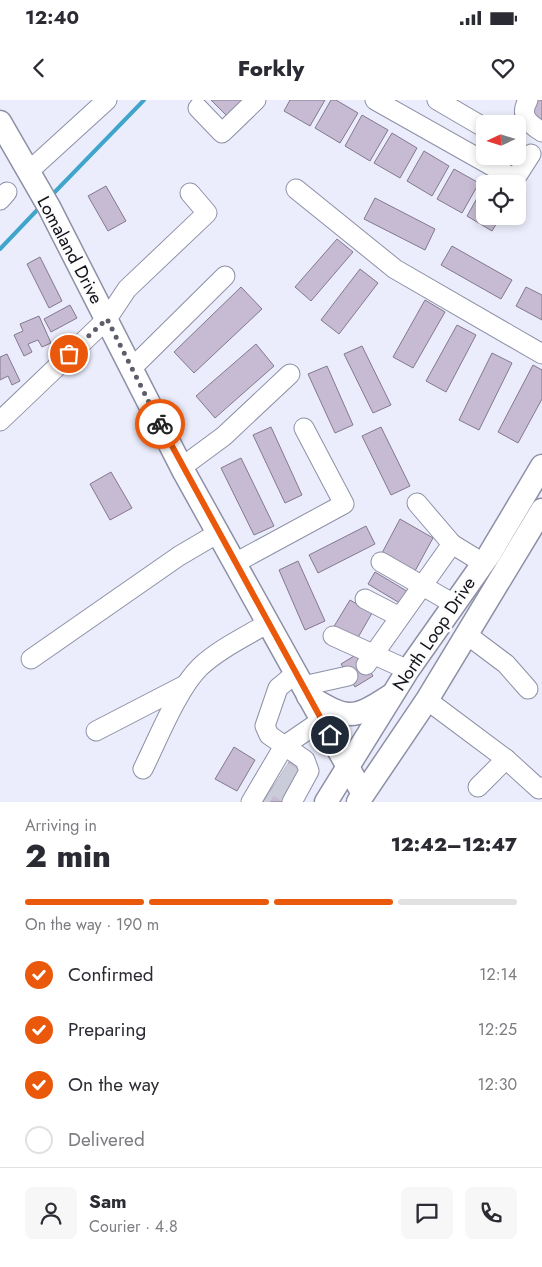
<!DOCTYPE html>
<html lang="en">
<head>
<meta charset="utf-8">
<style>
	body { margin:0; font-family:Jost,sans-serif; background:#f7f7f7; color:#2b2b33; height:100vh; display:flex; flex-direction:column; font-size:19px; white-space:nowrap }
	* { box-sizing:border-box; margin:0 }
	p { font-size:16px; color:#7c7c81 }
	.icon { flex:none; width:28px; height:28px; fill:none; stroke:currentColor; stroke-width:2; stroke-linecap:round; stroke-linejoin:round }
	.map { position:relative; height:702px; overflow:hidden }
	.details { display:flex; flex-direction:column; background:#fff; flex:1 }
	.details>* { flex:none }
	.needle { width:32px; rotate:266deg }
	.buttons { position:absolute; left:476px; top:15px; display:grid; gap:10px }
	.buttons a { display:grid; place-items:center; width:50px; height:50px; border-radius:8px; background:#fff; box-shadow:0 2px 8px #0003; font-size:25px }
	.pin { position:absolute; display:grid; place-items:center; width:42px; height:42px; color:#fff; margin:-21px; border:2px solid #fff; border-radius:50%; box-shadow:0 1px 5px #0007 }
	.courier { position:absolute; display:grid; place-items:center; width:50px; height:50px; margin:-25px; border:4px solid #ea580c; border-radius:50%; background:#fff; color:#222; box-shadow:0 1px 6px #0007 }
	.overview em { font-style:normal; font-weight:800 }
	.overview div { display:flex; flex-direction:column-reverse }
	.overview { display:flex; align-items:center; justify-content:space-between; height:85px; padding:0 25px }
	h1 { font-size:32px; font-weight:800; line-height:38px }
	.bar { display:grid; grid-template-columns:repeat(4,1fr); gap:8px 5px; align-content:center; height:60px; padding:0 25px }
	.bar i { height:6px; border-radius:4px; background:#e1e1e2 }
	.bar .on { background:#ea580c }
	.bar p { grid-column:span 4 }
	.line { display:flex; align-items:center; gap:12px; padding:0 25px; border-top:1px solid #e1e1e2 }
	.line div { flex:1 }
	.round { display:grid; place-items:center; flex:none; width:52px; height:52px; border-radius:8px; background:#f7f7f7 }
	ol { padding:0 25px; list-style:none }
	li { display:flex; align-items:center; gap:15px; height:55px }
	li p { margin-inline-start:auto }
	li .icon { padding:5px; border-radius:50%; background:#ea580c; color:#fff; stroke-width:4 }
	li:last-child { color:#7c7c81 }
	li i { width:28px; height:28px; border:2px solid #e1e1e2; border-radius:50% }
	.status { display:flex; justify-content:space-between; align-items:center; height:35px; padding:0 25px; background:#fff; direction:ltr }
	.status svg { height:14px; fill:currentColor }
	header { display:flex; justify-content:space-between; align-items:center; height:65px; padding:0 25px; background:#fff; font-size:22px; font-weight:800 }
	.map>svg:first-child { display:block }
</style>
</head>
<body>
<div class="status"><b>12:40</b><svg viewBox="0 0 49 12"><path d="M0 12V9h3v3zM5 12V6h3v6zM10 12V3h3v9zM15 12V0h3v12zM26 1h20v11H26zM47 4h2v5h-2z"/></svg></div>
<header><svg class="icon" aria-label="back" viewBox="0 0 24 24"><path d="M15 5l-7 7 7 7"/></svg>Forkly<svg class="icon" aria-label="heart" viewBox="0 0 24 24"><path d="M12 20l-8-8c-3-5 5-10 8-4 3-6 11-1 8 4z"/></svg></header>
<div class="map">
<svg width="542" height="702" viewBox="0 0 542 702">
	<rect width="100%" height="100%" fill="#ebedfc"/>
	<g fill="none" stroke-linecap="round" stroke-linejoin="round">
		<g stroke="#40a5cb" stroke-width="4">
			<path d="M50 97 144 0"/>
			<path d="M0 149 40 107"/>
		</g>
	</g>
	<g fill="#c6bbd2" stroke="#83798e">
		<path d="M211 0H245L228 17Z"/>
		<path d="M290 0H325L310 26 284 11Z"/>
		<path d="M331 0H336L358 13 340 43 315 28Z"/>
		<path d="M537 0H542V24L528 17Z"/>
		<path d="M362 15 388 30 370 61 345 46Z"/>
		<path d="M392 33 417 48 400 78 374 63Z"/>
		<path d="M424 51 449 66 432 96 407 81Z"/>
		<path d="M454 69 479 83 462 113 437 99Z"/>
		<path d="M106 86 126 121 108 131 88 96Z"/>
		<path d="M484 86 485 116H501L492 131 467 116Z"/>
		<path d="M375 98 435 129 425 150 364 119Z"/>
		<path d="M337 139 353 152 311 201 295 187Z"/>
		<path d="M452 146 512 180 501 199 441 165Z"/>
		<path d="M40 157 62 201 49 208 27 164Z"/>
		<path d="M360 169 378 183 339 234 321 220Z"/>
		<path d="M241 187 262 209 194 273 174 252Z"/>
		<path d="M526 187 542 195V220L516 206Z"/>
		<path d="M425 200 445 212 413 268 393 257Z"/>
		<path d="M70 205 77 218 51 232 44 219Z"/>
		<path d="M39 216 51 243 42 247 38 240 28 244 32 252 24 256 14 235 23 231 20 224Z"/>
		<path d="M457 225 476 235 446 292 426 281Z"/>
		<path d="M256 244 274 266 215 318 196 296Z"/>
		<path d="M362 246 391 305 373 313 344 254Z"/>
		<path d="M492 253 512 263 479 330 459 320Z"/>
		<path d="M7 254 20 281 12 285 8 276 0 280V257Z"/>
		<path d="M533 265 542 270V299L518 343 498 332Z"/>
		<path d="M327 266 353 325 335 333 308 274Z"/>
		<path d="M271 327 302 395 285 403 253 335Z"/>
		<path d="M381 327 410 386 391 395 362 336Z"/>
		<path d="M241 358 274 426 254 435 221 368Z"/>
		<path d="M111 372 132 408 110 420 90 384Z"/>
		<path d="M400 419 433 438 415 471 382 453Z"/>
		<path d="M366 426 375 444 318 473 309 455Z"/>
		<path d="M298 461 325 521 305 530 279 470Z"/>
		<path d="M375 472 410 493 403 505 368 484Z"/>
		<path d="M350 500 372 513 356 541 333 528Z"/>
		<path d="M359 553 373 576 355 587 341 564Z"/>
		<path d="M234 647 255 660 237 691 215 679Z"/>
		<path d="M290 661 303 670 282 702H263Z"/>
	</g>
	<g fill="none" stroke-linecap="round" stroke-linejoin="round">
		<g stroke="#caccda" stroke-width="19" stroke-dasharray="19 9" stroke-linecap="butt">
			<path d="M283 671 296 679"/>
			<path d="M274 685 287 693"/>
			<path d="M265 699 270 702"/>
		</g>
		<defs>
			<g id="minor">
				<path d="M375 0 515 79 531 54"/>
				<path d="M437 0 485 28"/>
				<path d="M528 0C519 16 528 23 542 32"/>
				<path d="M198 8 222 33 256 0"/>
				<path d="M28 72 107 0"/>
				<path d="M296 89 395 169 542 254"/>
				<path d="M0 100 7 92"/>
				<path d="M132 268 225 176"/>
				<path d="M0 321 107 219 127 189 207 113 190 93"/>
				<path d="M182 367 224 336 290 274"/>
				<path d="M417 403 452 444"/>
				<path d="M381 462 454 504"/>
				<path d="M235 463 344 404 304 328"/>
				<path d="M365 499 400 517"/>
				<path d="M466 534 506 564 528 589"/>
				<path d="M333 536 408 570"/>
				<path d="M31 559 179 456 218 433"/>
				<path d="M366 565 452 444 483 463"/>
				<path d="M303 586 348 576"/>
				<path d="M427 600 506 659 478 687"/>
				<path d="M96 631 185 585"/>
				<path d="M506 659 539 689 542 687"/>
				<path d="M143 669C157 641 178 588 200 567 219 549 245 537 268 523"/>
				<path d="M251 702 284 646 322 620"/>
				<path d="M292 702 309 671 305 660 269 635 265 626 278 588 296 573"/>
			</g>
			<g id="major">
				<path d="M0 22 49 107 184 372 363 694"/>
				<path d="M308 596C347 619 352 621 390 596"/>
				<path d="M326 702 408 570 489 455 542 366"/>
				<path d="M358 702 427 600 542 410"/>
			</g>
		</defs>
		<use href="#minor" stroke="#8d90a6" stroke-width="21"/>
		<use href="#major" stroke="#8d90a6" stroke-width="25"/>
		<use href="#minor" stroke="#fff" stroke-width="19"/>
		<use href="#major" stroke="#fff" stroke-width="22"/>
	</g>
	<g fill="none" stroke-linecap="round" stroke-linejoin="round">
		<path stroke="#5d5e68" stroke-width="5" stroke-dasharray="0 9" d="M69 254 107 219 160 324"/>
		<path stroke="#ea580c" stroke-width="6" d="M160 324 330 635"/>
	</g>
	<g text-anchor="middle" stroke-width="5" stroke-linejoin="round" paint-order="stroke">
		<g font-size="18" fill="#101119" stroke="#fcfcfc">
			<text transform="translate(70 150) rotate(62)" y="6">Lomaland Drive</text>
			<text transform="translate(434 534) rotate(-56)" y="6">North Loop Drive</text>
		</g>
	</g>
</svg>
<div class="buttons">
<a><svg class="needle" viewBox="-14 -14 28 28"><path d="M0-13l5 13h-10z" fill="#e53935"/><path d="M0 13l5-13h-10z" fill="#7c7c81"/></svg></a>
<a><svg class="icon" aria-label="locate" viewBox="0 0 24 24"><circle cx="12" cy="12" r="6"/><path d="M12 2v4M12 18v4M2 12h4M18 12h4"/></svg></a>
</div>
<div class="pin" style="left:69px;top:254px;background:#ea580c"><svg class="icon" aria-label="bag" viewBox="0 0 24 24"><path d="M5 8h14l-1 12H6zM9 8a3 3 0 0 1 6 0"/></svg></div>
<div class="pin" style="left:330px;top:635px;background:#1f2937"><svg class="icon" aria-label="home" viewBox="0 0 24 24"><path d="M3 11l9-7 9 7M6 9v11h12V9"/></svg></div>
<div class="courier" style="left:160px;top:324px"><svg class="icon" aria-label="bike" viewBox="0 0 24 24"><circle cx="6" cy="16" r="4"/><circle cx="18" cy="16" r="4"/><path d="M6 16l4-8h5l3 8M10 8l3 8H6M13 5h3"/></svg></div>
</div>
<section class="details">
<div class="overview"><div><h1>2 min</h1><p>Arriving in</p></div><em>12:42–12:47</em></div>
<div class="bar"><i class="on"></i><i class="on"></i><i class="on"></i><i></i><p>On the way · 190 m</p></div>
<ol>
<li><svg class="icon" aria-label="check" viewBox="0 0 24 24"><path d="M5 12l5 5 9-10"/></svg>Confirmed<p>12:14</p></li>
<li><svg class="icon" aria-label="check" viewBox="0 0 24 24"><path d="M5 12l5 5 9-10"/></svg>Preparing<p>12:25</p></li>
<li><svg class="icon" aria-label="check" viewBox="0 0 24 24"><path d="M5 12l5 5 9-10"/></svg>On the way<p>12:30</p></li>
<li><i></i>Delivered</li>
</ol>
<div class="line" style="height:90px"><a class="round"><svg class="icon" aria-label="person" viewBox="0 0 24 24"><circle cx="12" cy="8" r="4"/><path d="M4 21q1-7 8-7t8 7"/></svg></a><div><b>Sam</b><p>Courier · 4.8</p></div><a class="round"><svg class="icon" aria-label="chat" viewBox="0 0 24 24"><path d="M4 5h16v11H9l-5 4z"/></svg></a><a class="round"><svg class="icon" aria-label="phone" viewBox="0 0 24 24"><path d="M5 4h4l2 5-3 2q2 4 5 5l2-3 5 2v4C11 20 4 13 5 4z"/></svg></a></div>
</section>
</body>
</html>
